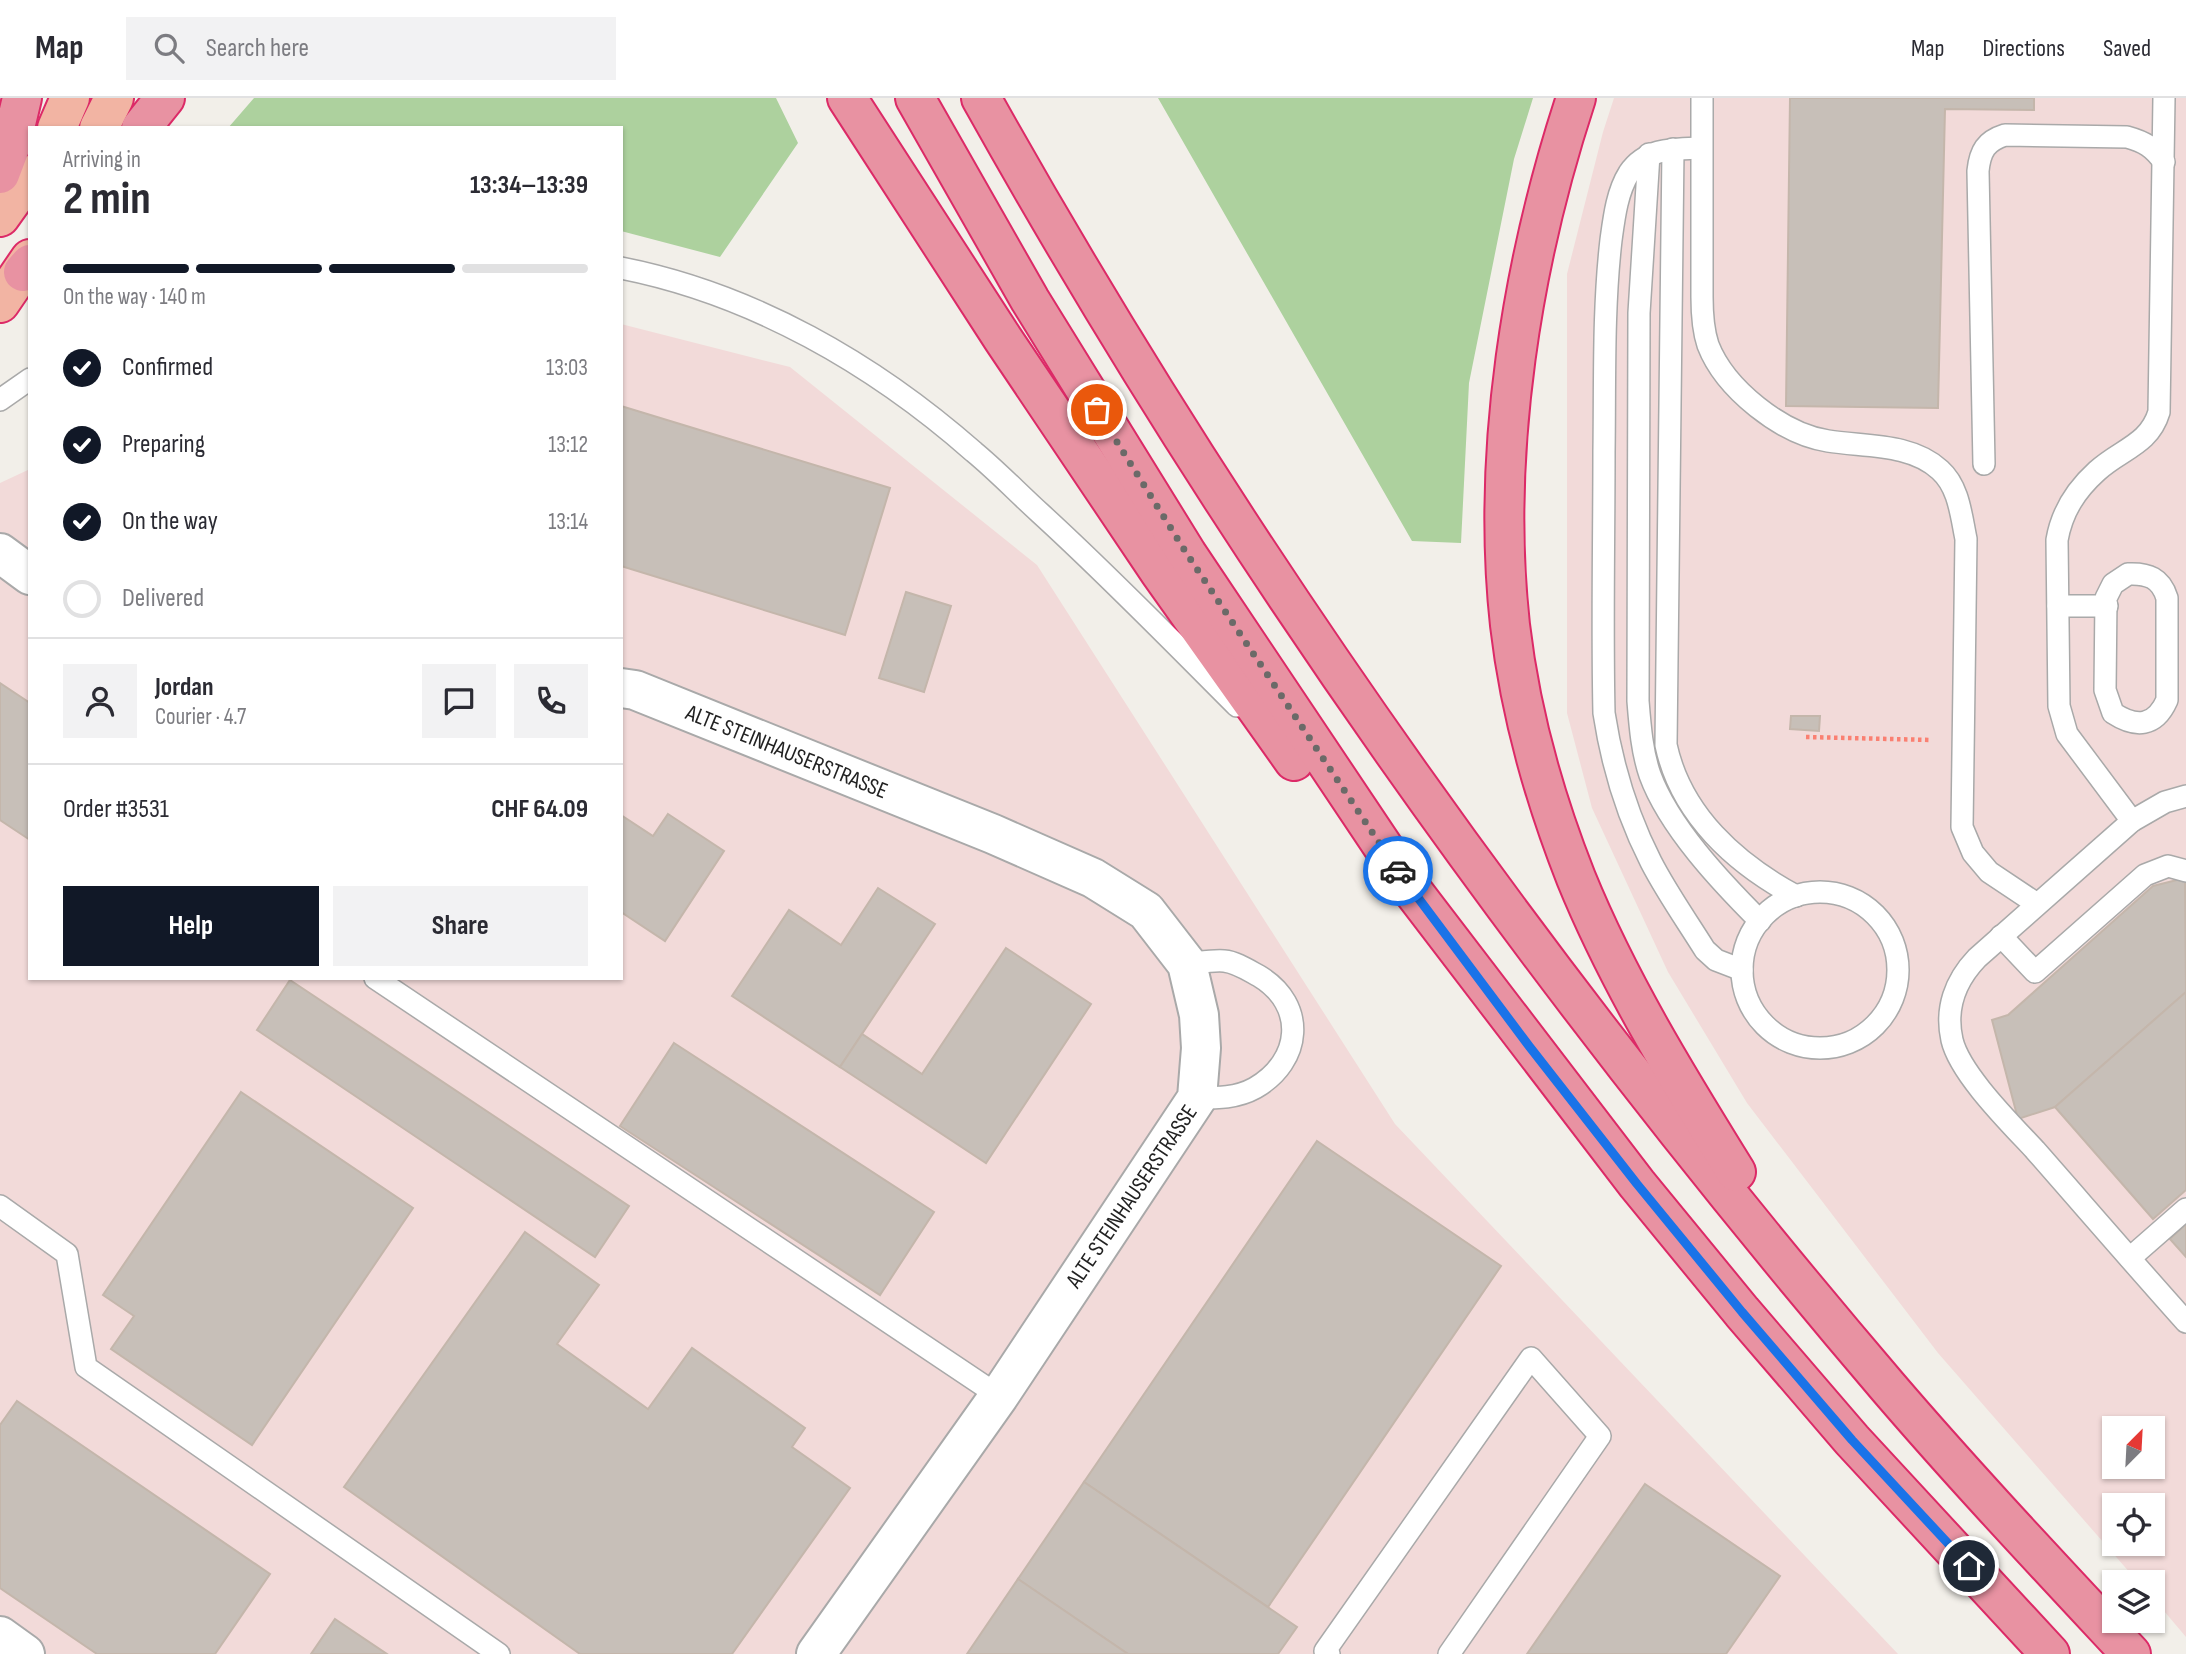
<!DOCTYPE html>
<html lang="en">
<head>
<meta charset="utf-8">
<style>
	body { margin:0; font-family:"Sofia Sans Condensed",sans-serif; background:#f2f2f3; color:#2b2b33; height:100vh; display:flex; flex-direction:column; font-size:26px; white-space:nowrap }
	* { box-sizing:border-box; margin:0 }
	p { font-size:23px; color:#7c7c81 }
	.icon { flex:none; width:38px; height:38px; fill:none; stroke:currentColor; stroke-width:2; stroke-linecap:round; stroke-linejoin:round }
	.map { position:relative; flex:1; overflow:hidden }
	.details { position:absolute; left:28px; top:28px; width:595px; height:854px; display:flex; flex-direction:column; background:#fff; border-radius:0px; box-shadow:0 2px 5px #0004 }
	.details>* { flex:none }
	.needle { width:46px; rotate:24deg }
	.fabs { position:absolute; left:2102px; top:1318px; display:grid; gap:14px }
	.fabs a { display:grid; place-items:center; width:63px; height:63px; border-radius:0px; background:#fff; box-shadow:0 2px 5px #0004; font-size:35px }
	.pin { position:absolute; display:grid; place-items:center; width:60px; height:60px; color:#fff; margin:-30px; border:4px solid #fff; border-radius:50%; box-shadow:0 2px 7px #0007 }
	.courier { position:absolute; display:grid; place-items:center; width:70px; height:70px; margin:-35px; border:5px solid #1a73e8; border-radius:50%; background:#fff; color:#222; box-shadow:0 2px 9px #0007 }
	.summary em { font-style:normal; font-weight:700 }
	.summary div { display:flex; flex-direction:column-reverse }
	.summary { display:flex; align-items:center; justify-content:space-between; height:119px; padding:0 35px }
	h1 { font-size:46px; font-weight:700; line-height:52px }
	.bar { display:grid; grid-template-columns:repeat(4,1fr); gap:10px 7px; align-content:center; height:84px; padding:0 35px }
	.bar i { height:9px; border-radius:5px; background:#e1e1e2 }
	.bar .current { background:#111827 }
	.bar p { grid-column:span 4 }
	.line { display:flex; align-items:center; gap:18px; padding:0 35px; border-top:2px solid #e1e1e2 }
	.line div { flex:1 }
	.round { display:grid; place-items:center; flex:none; width:74px; height:74px; border-radius:0px; background:#f2f2f3 }
	ol { padding:0 35px; list-style:none }
	li { display:flex; align-items:center; gap:21px; height:77px }
	li p { margin-inline-start:auto }
	li .icon { padding:7px; border-radius:50%; background:#111827; color:#fff; stroke-width:4 }
	li:last-child { color:#7c7c81 }
	li i { width:38px; height:38px; border:4px solid #e1e1e2; border-radius:50% }
	.cta { display:flex; gap:14px; margin-top:auto; padding:14px 35px }
	.cta a { flex:1; height:80px; border-radius:0px; background:#111827; color:#fff; font-size:28px; font-weight:700; line-height:80px; text-align:center }
	.cta a+a { background:#f2f2f3; color:#2b2b33 }
	header { display:flex; align-items:center; gap:42px; box-sizing:border-box; height:98px; padding:0 35px; background:#fff; border-bottom:2px solid #e1e1e2 }
	header strong { font-size:33px }
	nav { display:flex; gap:38px; margin-inline-start:auto; font-size:24px }
	.search { width:490px; height:63px; background:#f2f2f3; display:flex; align-items:center; gap:18px; box-sizing:border-box; padding:0 24px; border-radius:0px; color:#7c7c81; font-size:26px }
	.map>svg:first-child { display:block }
</style>
</head>
<body>
<header>
<strong>Map</strong>
<div class="search"><svg class="icon" aria-label="search" viewBox="0 0 24 24"><circle cx="10" cy="10" r="6"/><path d="M15 15l6 6"/></svg>Search here</div>
<nav><a>Map</a><a>Directions</a><a>Saved</a></nav>
</header>
<div class="map">
<svg width="2186" height="1556" viewBox="0 0 2186 1556">
	<rect width="100%" height="100%" fill="#f2efe9"/>
	<g fill="#f2dad9" fill-rule="evenodd">
		<path d="M1614 0H2186V1539L2153 1500 2152 1484H2138L1938 1255 1747 1005 1668 874 1592 710 1567 615V176L1603 34ZM2114 1330H2152V1368H2114ZM2114 1407H2152V1446H2114Z"/>
		<path d="M621 226 790 269 1037 467 1395 1026 1898 1556H0V385L30 371V880H621Z"/>
	</g>
	<g fill="#add19e">
		<path d="M254 0H776L798 45 720 159 621 133V30H228Z"/>
		<path d="M1158 0H1533L1514 61 1469 285 1461 445 1412 443Z"/>
	</g>
	<g fill="#c7bfb8" stroke="#c4b6ab" stroke-width="2">
		<path d="M1790 0H2034V12L1945 11 1938 310 1786 308Z"/>
		<path d="M621 308 890 390 845 537 621 468Z"/>
		<path d="M906 494 951 508 924 594 879 580Z"/>
		<path d="M0 585 30 605V742L0 722Z"/>
		<path d="M1791 618H1820L1819 633 1790 631Z"/>
		<path d="M668 716 724 753 665 843 621 814V717L653 738Z"/>
		<path d="M2185 780 2186 894 2055 1009 2018 1021 1992 922 2008 917 2153 788Z"/>
		<path d="M878 790 935 826 840 969 732 898 789 812 841 847Z"/>
		<path d="M1006 850 1091 906 986 1065 840 969 862 936 922 976Z"/>
		<path d="M290 882 629 1108 595 1159 257 932Z"/>
		<path d="M2186 894V1092L2153 1121 2055 1009Z"/>
		<path d="M674 945 934 1114 880 1197 620 1028Z"/>
		<path d="M241 994 413 1110 252 1347 111 1251 134 1218 103 1197Z"/>
		<path d="M1317 1043 1501 1168 1268 1509 1084 1384Z"/>
		<path d="M2186 1126V1159L2170 1141Z"/>
		<path d="M525 1134 599 1187 557 1246 648 1311 692 1250 805 1330 792 1349 850 1390 732 1556H580L344 1389Z"/>
		<path d="M17 1303 270 1476 215 1556H97L0 1490V1327Z"/>
		<path d="M1084 1384 1297 1529 1278 1556H1128L1018 1481Z"/>
		<path d="M1645 1386 1780 1478 1726 1556H1527Z"/>
		<path d="M1018 1481 1128 1556H967Z"/>
		<path d="M335 1521 387 1556H311Z"/>
	</g>
	<g fill="none" stroke-linecap="round" stroke-linejoin="round">
		<defs>
			<g id="service">
				<path d="M1702 0V199C1702 215 1703 232 1708 247 1725 291 1782 336 1828 343 1865 349 1911 345 1940 372 1959 389 1961 417 1966 441L1962 729 1973 755 1989 774 2037 806"/>
				<path d="M1701 50C1673 51 1646 50 1629 75 1617 94 1614 120 1611 142 1603 212 1605 283 1604 354 1604 441 1602 528 1604 615 1612 667 1627 717 1651 764 1667 795 1687 823 1705 852L1716 862 1742 872"/>
				<path d="M1673 51 1666 647C1681 717 1736 766 1796 798"/>
				<path d="M1649 56 1639 215 1638 603C1640 628 1642 654 1650 677 1669 729 1721 784 1760 823"/>
				<path d="M621 170C753 196 874 266 974 354 997 373 1018 395 1040 415 1108 477 1172 543 1237 608"/>
				<path d="M0 302 30 281"/>
				<path d="M1984 366 1978 73C1980 53 1986 43 2005 37L2127 39C2145 44 2153 49 2164 64"/>
				<path d="M2128 476C2148 475 2161 480 2167 500V602C2155 629 2136 630 2113 615L2105 592 2106 500 2113 486Z"/>
				<path d="M2058 508H2107"/>
				<path d="M2186 698 2165 704 2132 723 1977 860C1955 883 1945 911 1952 942 1960 976 2011 1026 2035 1052 2085 1109 2135 1167 2186 1224"/>
				<path d="M2132 723 2067 636 2059 608 2057 442C2062 413 2076 392 2097 373 2121 351 2149 347 2159 314L2164 0"/>
				<circle cx="1820" cy="872" r="78"/>
				<path d="M2001 838 2035 874 2145 777 2168 768 2186 773"/>
				<path d="M1187 866C1198 865 1212 862 1224 863 1236 864 1248 872 1259 878 1307 907 1302 963 1255 990 1237 1000 1218 1000 1197 1000"/>
				<path d="M375 880 999 1298"/>
				<path d="M0 1108 67 1156 86 1269 499 1556"/>
				<path d="M2130 1160 2186 1111"/>
				<path d="M1329 1556 1325 1553 1531 1260 1600 1338 1449 1556"/>
			</g>
			<g id="minor">
				<path d="M0 455 30 477"/>
				<path d="M621 590 635 592 993 736 1093 780 1146 813 1187 866 1199 917 1201 950 1197 1000 999 1298 816 1556"/>
				<path d="M0 1538 25 1556"/>
			</g>
			<g id="trunk">
				<path d="M57 30 70 0"/>
				<path d="M99 30 114 0"/>
				<path d="M0 119 30 77"/>
				<path d="M0 205 30 161"/>
			</g>
			<g id="motorway">
				<path d="M847 0 1003 241 1159 473 1294 663"/>
				<path d="M915 0 1030 202 1187 456 1412 792 1637 1086 1742 1214 1852 1342 2050 1556"/>
				<path d="M981 0C1238 460 1546 888 1888 1289 1966 1380 2049 1468 2131 1556"/>
				<path d="M1576 0C1522 164 1491 354 1510 527 1520 613 1544 699 1576 780 1618 883 1677 979 1736 1074"/>
				<path d="M141 30 165 0"/>
				<path d="M0 76 11 47 22 0"/>
				<path d="M23 174 30 166"/>
			</g>
		</defs>
		<use href="#service" stroke="#a9a9a9" stroke-width="24"/>
		<use href="#minor" stroke="#a9a9a9" stroke-width="42"/>
		<use href="#trunk" stroke="#dc2a67" stroke-width="42"/>
		<use href="#motorway" stroke="#dc2a67" stroke-width="42"/>
		<path stroke="#fa8072" stroke-width="4.5" stroke-dasharray="3.5 3.5" stroke-linecap="butt" d="M1806 639 1931 642"/>
		<use href="#service" stroke="#fff" stroke-width="21"/>
		<use href="#minor" stroke="#fff" stroke-width="38"/>
		<use href="#trunk" stroke="#f2b4a3" stroke-width="38"/>
		<use href="#motorway" stroke="#e892a2" stroke-width="38"/>
	</g>
	<g fill="none" stroke-linecap="round" stroke-linejoin="round">
		<path stroke="#6b6a68" stroke-width="7" stroke-dasharray="0 12.6" d="M1097 312 1187 456 1398 773"/>
		<path stroke="#1a73e8" stroke-width="9" d="M1398 773 1529 948 1637 1086 1742 1214 1852 1342 1969 1468"/>
	</g>
	<g text-anchor="middle" stroke-width="5" stroke-linejoin="round" paint-order="stroke">
		<g font-size="23" fill="#222" stroke="#fff">
			<text transform="translate(787 653) rotate(22)" y="8">ALTE STEINHAUSERSTRASSE</text>
			<text transform="translate(1131 1098) rotate(-56)" y="8">ALTE STEINHAUSERSTRASSE</text>
		</g>
	</g>
</svg>
<div class="fabs">
<a><svg class="needle" viewBox="-14 -14 28 28"><path d="M0-13l5 13h-10z" fill="#e53935"/><path d="M0 13l5-13h-10z" fill="#7c7c81"/></svg></a>
<a><svg class="icon" aria-label="locate" viewBox="0 0 24 24"><circle cx="12" cy="12" r="6"/><path d="M12 2v4M12 18v4M2 12h4M18 12h4"/></svg></a>
<a><svg class="icon" aria-label="layers" viewBox="0 0 24 24"><path d="M12 4l9 5-9 5-9-5zM3 14l9 5 9-5"/></svg></a>
</div>
<div class="pin" style="left:1097px;top:312px;background:#ea580c"><svg class="icon" aria-label="bag" viewBox="0 0 24 24"><path d="M5 8h14l-1 12H6zM9 8a3 3 0 0 1 6 0"/></svg></div>
<div class="pin" style="left:1969px;top:1468px;background:#1f2937"><svg class="icon" aria-label="home" viewBox="0 0 24 24"><path d="M3 11l9-7 9 7M6 9v11h12V9"/></svg></div>
<div class="courier" style="left:1398px;top:773px"><svg class="icon" aria-label="car" viewBox="0 0 24 24"><path d="M5 17H2v-5l4-1 3-4h7l3 4 3 1v5h-3M9 17h6M6 11h13"/><circle cx="7" cy="17" r="2"/><circle cx="17" cy="17" r="2"/></svg></div>
<section class="details">
<div class="summary"><div><h1>2 min</h1><p>Arriving in</p></div><em>13:34–13:39</em></div>
<div class="bar"><i class="current"></i><i class="current"></i><i class="current"></i><i></i><p>On the way · 140 m</p></div>
<ol>
<li><svg class="icon" aria-label="check" viewBox="0 0 24 24"><path d="M5 12l5 5 9-10"/></svg>Confirmed<p>13:03</p></li>
<li><svg class="icon" aria-label="check" viewBox="0 0 24 24"><path d="M5 12l5 5 9-10"/></svg>Preparing<p>13:12</p></li>
<li><svg class="icon" aria-label="check" viewBox="0 0 24 24"><path d="M5 12l5 5 9-10"/></svg>On the way<p>13:14</p></li>
<li><i></i>Delivered</li>
</ol>
<div class="line" style="height:126px"><a class="round"><svg class="icon" aria-label="person" viewBox="0 0 24 24"><circle cx="12" cy="8" r="4"/><path d="M4 21q1-7 8-7t8 7"/></svg></a><div><b>Jordan</b><p>Courier · 4.7</p></div><a class="round"><svg class="icon" aria-label="chat" viewBox="0 0 24 24"><path d="M4 5h16v11H9l-5 4z"/></svg></a><a class="round"><svg class="icon" aria-label="phone" viewBox="0 0 24 24"><path d="M5 4h4l2 5-3 2q2 4 5 5l2-3 5 2v4C11 20 4 13 5 4z"/></svg></a></div>
<div class="line" style="height:91px"><div>Order #3531</div><b>CHF 64.09</b></div>
<div class="cta"><a>Help</a><a>Share</a></div>
</section>
</div>
</body>
</html>
